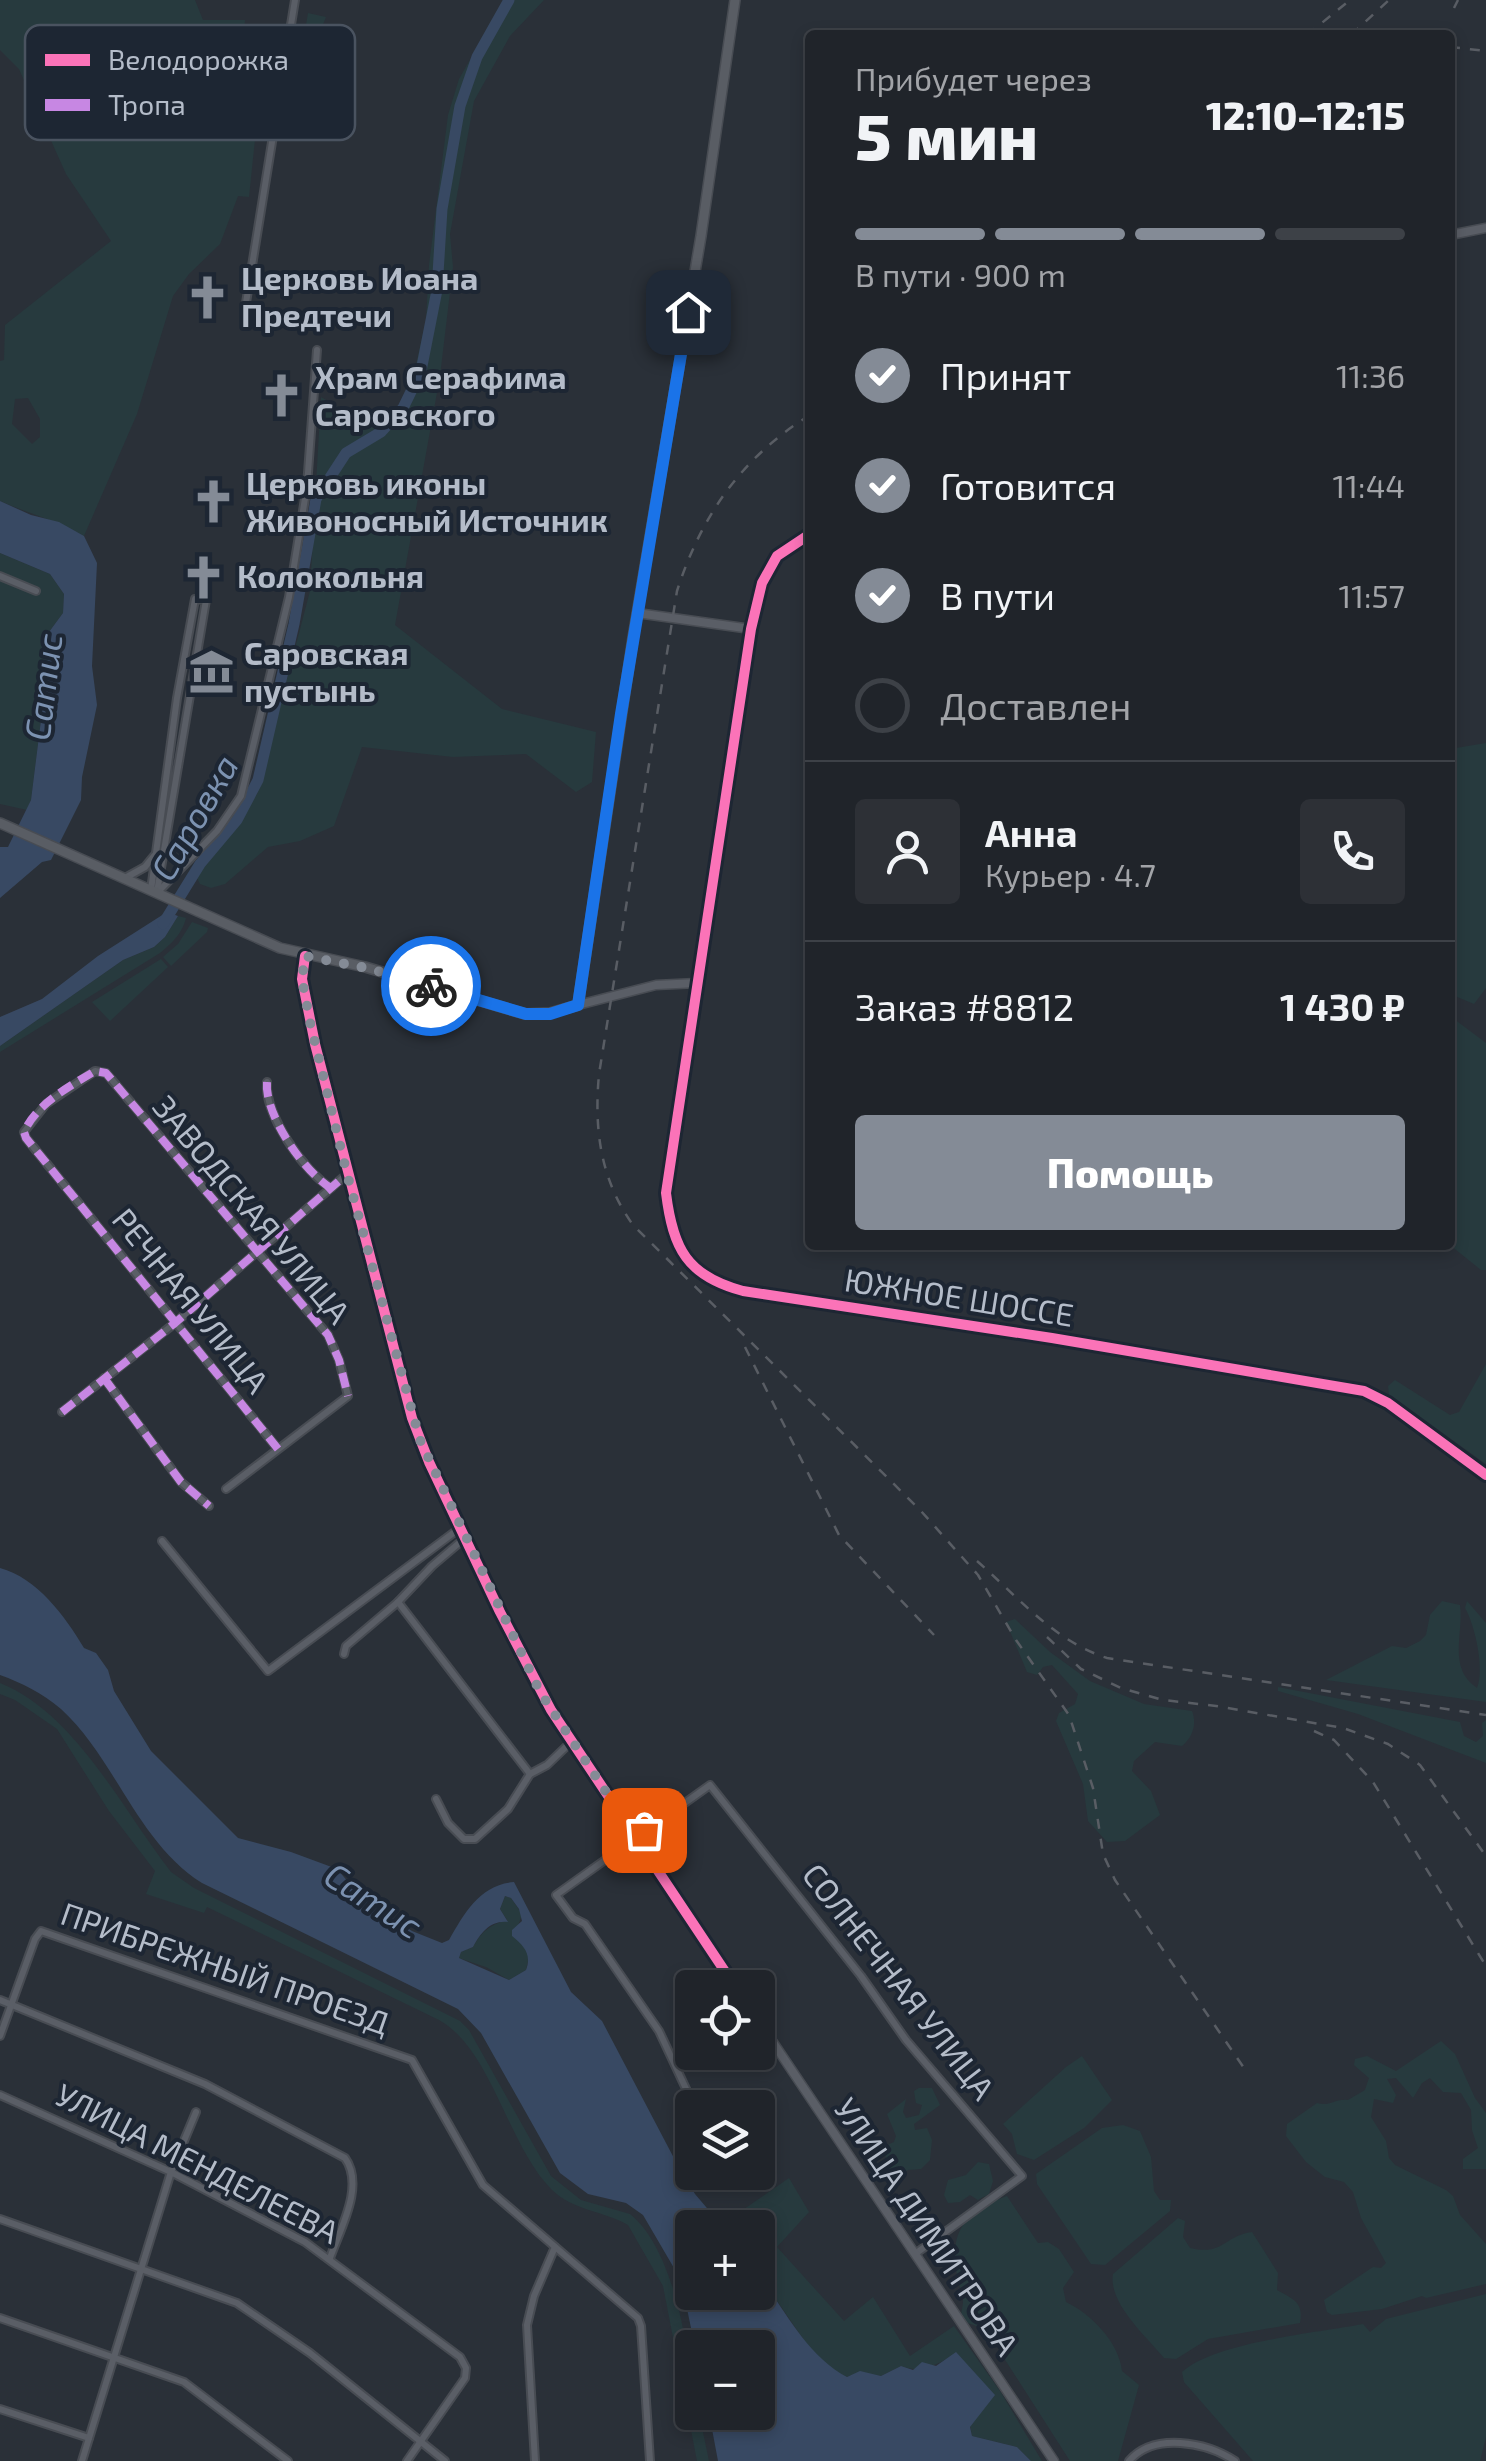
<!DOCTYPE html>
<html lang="ru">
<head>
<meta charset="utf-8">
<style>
	body { margin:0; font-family:"Exo 2",sans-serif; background:#2d3036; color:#f1f3f6; height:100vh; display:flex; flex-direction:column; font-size:38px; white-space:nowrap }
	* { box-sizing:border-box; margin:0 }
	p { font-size:32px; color:#a2a4a8 }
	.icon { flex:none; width:55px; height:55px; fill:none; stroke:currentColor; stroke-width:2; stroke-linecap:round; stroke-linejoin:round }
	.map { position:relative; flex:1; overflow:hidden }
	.sheet { position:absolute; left:805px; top:30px; width:650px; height:1220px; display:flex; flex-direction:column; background:#20242a; border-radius:10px; box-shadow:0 5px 15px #0003,0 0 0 2px #3d4147 }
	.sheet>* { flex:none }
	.fabs { position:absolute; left:675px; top:1970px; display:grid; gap:20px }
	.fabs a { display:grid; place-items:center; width:100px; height:100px; border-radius:10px; background:#20242a; box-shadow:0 5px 15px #0003,0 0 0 2px #3d4147; font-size:50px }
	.pin { position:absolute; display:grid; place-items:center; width:85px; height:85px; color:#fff; margin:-42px; border-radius:20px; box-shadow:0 5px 15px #0006 }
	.courier { position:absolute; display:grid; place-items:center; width:100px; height:100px; margin:-50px; border:8px solid #1a73e8; border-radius:50%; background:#fff; color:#222; box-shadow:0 2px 12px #0007 }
	.head em { font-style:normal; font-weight:800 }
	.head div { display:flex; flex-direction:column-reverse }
	.head { display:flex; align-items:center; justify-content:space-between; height:170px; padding:0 50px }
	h1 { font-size:65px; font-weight:800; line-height:75px }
	.bar { display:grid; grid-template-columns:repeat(4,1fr); gap:15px 10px; align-content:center; height:120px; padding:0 50px }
	.bar i { height:12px; border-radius:8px; background:#3d4147 }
	.bar .selected { background:#848b96 }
	.bar p { grid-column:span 4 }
	.line { display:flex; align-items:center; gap:25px; padding:0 50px; border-top:2px solid #3d4147 }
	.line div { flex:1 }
	.round { display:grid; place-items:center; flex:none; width:105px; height:105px; border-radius:10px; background:#2d3036 }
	ol { padding:0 50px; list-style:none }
	li { display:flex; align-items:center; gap:30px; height:110px }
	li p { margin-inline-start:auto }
	li .icon { padding:10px; border-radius:50%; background:#848b96; color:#fff; stroke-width:4 }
	li:last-child { color:#a2a4a8 }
	li i { width:55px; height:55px; border:5px solid #3d4147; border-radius:50% }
	.cta { display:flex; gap:20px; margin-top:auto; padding:20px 50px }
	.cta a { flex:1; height:115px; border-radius:10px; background:#848b96; color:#fff; font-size:40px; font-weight:800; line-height:115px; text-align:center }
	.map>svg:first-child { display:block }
</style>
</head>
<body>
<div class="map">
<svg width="1486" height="2461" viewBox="0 0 1486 2461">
	<rect width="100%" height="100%" fill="#2a3038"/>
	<g fill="#273a3e" fill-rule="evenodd">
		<path d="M0 0H195L203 20H245L241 59 269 63 259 119 237 114 236 134 255 139 249 197 238 196 220 244 189 274 173 296 137 414 84 536C57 521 28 513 0 501V361L4 360 5 325 111 241 66 174 19 69 0 50ZM28 398 40 419V437L32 444 12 424 15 399Z"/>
		<path d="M504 0H544L510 36 474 101 450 234 453 267 440 376 395 625 502 709 596 732 592 782 576 792 526 754 453 757 362 747 334 826 300 841 268 847 225 884 211 888 200 884 194 872 257 794 310 591 321 397 381 432 411 387 426 320 429 265 448 115 459 79Z"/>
		<path d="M308 13 326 17 307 64V68L324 84 320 116 317 115 320 91 291 86 301 24 306 25Z"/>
		<path d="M0 553 50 574 64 594 63 613 49 632 47 672 31 800 27 810 0 804Z"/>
		<path d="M1486 743V988L1474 1004 1450 994V749Z"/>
		<path d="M178 916 186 918C182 934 172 943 160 953L0 1052V1046L123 960 154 947 165 937Z"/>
		<path d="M192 922 208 928 207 932 171 966 163 957 178 944Z"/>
		<path d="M161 959 168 967 110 1021 92 1002Z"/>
		<path d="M1450 1016 1486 1043V1270H1481L1450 1245Z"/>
		<path d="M1486 1364V1464L1389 1395 1388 1386 1395 1380 1450 1415 1459 1412Z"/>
		<path d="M1442 1601 1460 1605C1464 1633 1447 1668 1477 1688 1485 1670 1475 1625 1465 1608L1467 1601 1486 1623V1702L1326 1680 1392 1646 1406 1648 1420 1641 1426 1635 1430 1615Z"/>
		<path d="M1015 1619 1050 1652 1090 1681 1144 1704 1192 1711C1197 1724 1193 1737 1182 1746L1155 1742 1134 1761 1132 1771 1151 1791 1160 1815 1125 1841 1107 1842 1088 1821 1083 1784 1056 1721 1059 1713 1075 1704 1078 1694 1052 1665 1043 1667 1037 1675 1027 1672 1006 1622Z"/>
		<path d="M0 1683C75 1713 122 1809 171 1872L194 1888 460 2021 469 2030 551 2176 581 2200 630 2214C675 2250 692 2357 692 2412L699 2413 709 2461H697L663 2286 628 2225C602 2210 573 2211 551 2189 507 2144 492 2050 439 2020L207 1907 204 1913 146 1894 155 1871 109 1811 57 1729 15 1700 0 1694Z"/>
		<path d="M1278 1687 1460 1722 1464 1736 1476 1742 1483 1736 1482 1723 1486 1720V1763L1358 1714 1278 1691Z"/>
		<path d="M505 1896 511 1898 522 1914 518 1926 529 1957 526 1970 509 1980 486 1967 459 1958 461 1952 473 1947C482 1931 490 1925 507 1920L500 1909Z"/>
		<path d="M1441 2041 1455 2054 1475 2098 1486 2113V2169H1463V2159L1478 2148 1472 2130 1471 2110 1461 2093 1443 2092 1430 2078 1422 2083 1413 2098 1396 2078 1387 2079 1396 2095 1393 2103 1374 2099 1371 2117 1386 2141 1389 2158 1395 2165 1446 2190 1453 2196 1460 2215 1486 2244V2284L1426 2298 1422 2296 1382 2309 1332 2315 1327 2312 1324 2300 1373 2267 1381 2268 1386 2263 1361 2218 1353 2192 1344 2182 1325 2177 1306 2162 1286 2136 1287 2124 1317 2103C1329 2107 1336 2098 1348 2100L1365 2090 1369 2078 1354 2065 1355 2059 1367 2056 1396 2071Z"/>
		<path d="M1082 2056 1112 2100 1084 2128 1034 2160 1017 2154 1012 2134 1003 2124 1066 2067Z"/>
		<path d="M919 2088H932L940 2105 914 2124 915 2130 927 2128 932 2140 930 2160 921 2169 908 2170 892 2181 881 2176 886 2158 882 2147 894 2142 896 2136 887 2114 906 2099 903 2112 906 2118 919 2115 922 2105 916 2103 914 2091Z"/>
		<path d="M1123 2125 1140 2131 1151 2157 1154 2191 1160 2200H1171L1170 2211 1105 2265 1091 2264 1037 2184 1036 2174 1102 2128Z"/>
		<path d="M978 2162 989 2164 993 2181 989 2194 978 2200 970 2195 960 2202 948 2203 944 2195 948 2180 966 2175Z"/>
		<path d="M789 2178 809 2212 777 2247 844 2321 873 2297 910 2356 954 2326 1000 2391 1042 2461H1031L1017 2447 972 2436 957 2353C938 2364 922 2374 901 2366L881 2376 860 2372 847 2377 833 2370 808 2346 758 2273V2228L721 2225Z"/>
		<path d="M1007 2196 1038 2243 1048 2242 1059 2249 1074 2272 1063 2288 1066 2302C1091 2314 1119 2342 1122 2371L1139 2385 1118 2461H1070L1002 2355V2335L965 2322 961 2314C966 2293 960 2294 957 2275 948 2231 967 2210 1007 2196Z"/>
		<path d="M1178 2218 1185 2221 1183 2237 1190 2248C1224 2256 1223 2236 1252 2232L1278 2273 1277 2290C1293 2299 1304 2302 1300 2323L1208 2339 1176 2359 1164 2358C1146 2336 1108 2303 1113 2274Z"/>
		<path d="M1486 2294V2437L1480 2461H1253L1184 2382 1182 2372C1215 2342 1317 2333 1363 2324L1370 2332 1386 2319Z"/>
	</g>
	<g fill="#384963" fill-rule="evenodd">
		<path d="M0 501 31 515 59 522 84 536 97 563 92 666 97 705 82 777 81 800 51 860 42 862 0 898V847H8L31 800 47 672 49 632 63 613 64 594 50 574 0 553Z"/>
		<path d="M167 912 178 916 165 937 154 947 123 960 0 1046V1017L42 999 98 956Z"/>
		<path d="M0 1568C37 1578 65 1616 84 1648L96 1653 108 1670 114 1691 151 1751 238 1838 291 1852 337 1869 363 1899 412 1931 442 1943 449 1940C465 1912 480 1885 514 1882L571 1992 602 2021 676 2162 695 2194 723 2227 692 2228V2292H758V2273C784 2309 806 2355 847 2377L860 2371 881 2376 901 2366 913 2370 922 2362 936 2366 956 2352 995 2395 970 2427 972 2436 1017 2447 1031 2461H718L709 2413 758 2412V2348L695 2347 681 2280 643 2215 626 2203 588 2194 560 2173 481 2033 458 2009 202 1883C137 1842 115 1758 61 1709 42 1693 22 1683 0 1675ZM505 1896 511 1898 519 1909 522 1921 512 1930V1936C524 1946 532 1954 526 1970L509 1980 459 1958 461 1952 473 1947C481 1932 491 1920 508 1922L500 1909Z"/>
	</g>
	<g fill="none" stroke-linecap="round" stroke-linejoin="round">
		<path stroke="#384963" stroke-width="11" d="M163 924 200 864 237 820 258 780 294 624 316 499 346 453 381 432 403 408 421 371 437 290 442 209 460 106 477 57 509 0"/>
		<defs>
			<g id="minor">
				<path d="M245 309 295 0"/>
				<path d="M0 576 36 591"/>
				<path d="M125 878 145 867 154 856"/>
				<path d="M151 890 177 698 195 599 206 600 157 892"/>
				<path d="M158 892 217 831 241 796 289 597 307 486 317 350"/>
				<path d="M697 983 666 1193C673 1249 687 1276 743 1291L1052 1338 1364 1391 1388 1403 1486 1475"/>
				<path d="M267 1082C264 1114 304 1172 331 1188"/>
				<path d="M104 1378 181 1482 209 1506"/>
				<path d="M62 1412 175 1323 347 1174"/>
				<path d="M226 1489 348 1396 339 1360 328 1335 106 1073 95 1071 46 1104 24 1132 26 1138 278 1449"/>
				<path d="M162 1541 268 1671 460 1528"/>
				<path d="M398 1602 530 1774"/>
				<path d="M344 1654 346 1646 398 1602 432 1566 465 1538"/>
				<path d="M436 1799 448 1823 464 1839H475L508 1809 530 1774 547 1765 572 1741"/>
				<path d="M0 2000 205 2084 345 2158C365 2186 340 2229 330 2258"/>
				<path d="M0 2036 35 1939 41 1931 412 2060 483 2185 638 2318 641 2326 650 2461"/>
				<path d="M0 2095 171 2172 305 2242 460 2357 466 2368 465 2378 407 2461"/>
				<path d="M695 2108 659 2031 585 1924 573 1918 556 1895 710 1785 861 1976 906 2040 1022 2176 915 2254"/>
				<path d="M727 2172 734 2186"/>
				<path d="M0 2219 237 2303 310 2353 445 2461"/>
				<path d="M0 2318 184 2382 288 2461"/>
				<path d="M0 2409 89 2438"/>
				<path d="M82 2461 171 2172 196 2112"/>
				<path d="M535 2461 527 2325 534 2296 555 2247"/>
				<path d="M1129 2461C1154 2432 1206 2442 1235 2461"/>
			</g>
			<g id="tertiary">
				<path d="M1450 235 1486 228"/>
				<path d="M637 613 751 629"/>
				<path d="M305 956 302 979 315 1044 412 1418 429 1462 500 1612 551 1710 736 1988"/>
				<path d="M578 1005 656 985 697 983 751 629C764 575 762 565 810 534"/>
				<path d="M758 2020 1054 2461"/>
			</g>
			<path id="secondary" d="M0 823 280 948 365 967 525 1014 550 1013 578 1005 633 638 701 236 735 0"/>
		</defs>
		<use href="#minor" stroke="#484c53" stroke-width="10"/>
		<use href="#tertiary" stroke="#484c53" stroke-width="11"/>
		<use href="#secondary" stroke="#484c53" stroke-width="12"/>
		<use href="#minor" stroke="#5a5e66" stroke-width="6"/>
		<use href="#tertiary" stroke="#5a5e66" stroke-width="8"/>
		<use href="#secondary" stroke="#595d64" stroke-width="9"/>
		<g stroke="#595d64" stroke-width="2.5" stroke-dasharray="10 10" stroke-linecap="butt">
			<path d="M1454 8 1458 0"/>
			<path d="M1307 35 1350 0"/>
			<path d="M1351 35 1389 0"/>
			<path d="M1450 47 1486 51"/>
			<path d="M810 415C742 457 701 516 677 591L599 1074C594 1129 600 1179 633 1225L921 1511 978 1575 1016 1640 1069 1715 1093 1788 1103 1854 1115 1880 1244 2068"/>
			<path d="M745 1347 839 1535 934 1635"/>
			<path d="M977 1561C1018 1597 1054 1641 1107 1658L1486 1715"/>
			<path d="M1047 1637 1081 1669 1121 1688 1163 1700 1216 1706 1343 1728 1388 1744 1420 1765 1486 1856"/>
			<path d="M1314 1731 1334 1740 1373 1782 1486 1966"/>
		</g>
		<g stroke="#c787e3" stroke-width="8" stroke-dasharray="15 8" stroke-linecap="butt">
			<path d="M267 1082C264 1114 304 1172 331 1188"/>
			<path d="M104 1378 181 1482 209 1506"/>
			<path d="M62 1412 175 1323 347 1174"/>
			<path d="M278 1449 26 1138 24 1132C36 1104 70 1086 95 1071L106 1073 328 1335 339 1360 348 1396"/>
		</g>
		<defs>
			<g id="cycleway">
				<path d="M810 534 777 556 762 583 751 629 666 1193C673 1249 687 1276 743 1291L1052 1338 1364 1391 1388 1403 1486 1475"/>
				<path d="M305 956 302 979 315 1044 412 1418 429 1462 500 1612 551 1710 736 1988"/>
			</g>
		</defs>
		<use href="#cycleway" stroke="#1d2633" stroke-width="16"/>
		<use href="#cycleway" stroke="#fb73b8" stroke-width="10"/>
	</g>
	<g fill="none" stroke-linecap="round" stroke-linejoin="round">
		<path stroke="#848b96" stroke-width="10" stroke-dasharray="0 18" d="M431 986 366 968 305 956 302 979 310 1022 347 1174 420 1440 540 1692 635 1836 644 1830"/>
		<path stroke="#1a73e8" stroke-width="12" d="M431 986 526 1014H550L578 1005 621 714 688 312"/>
	</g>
	<defs>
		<symbol id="church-bare" viewBox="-9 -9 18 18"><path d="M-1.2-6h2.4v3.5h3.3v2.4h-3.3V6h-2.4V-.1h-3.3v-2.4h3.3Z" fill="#848b96" stroke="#1d2633" stroke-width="2.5" paint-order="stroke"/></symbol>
		<symbol id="museum-bare" viewBox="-9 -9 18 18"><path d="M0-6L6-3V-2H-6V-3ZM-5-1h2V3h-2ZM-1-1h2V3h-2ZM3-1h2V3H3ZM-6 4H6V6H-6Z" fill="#848b96" stroke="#1d2633" stroke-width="2.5" paint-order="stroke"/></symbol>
	</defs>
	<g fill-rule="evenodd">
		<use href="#church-bare" x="176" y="266" width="63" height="63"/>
		<use href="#church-bare" x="250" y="364" width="63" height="63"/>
		<use href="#church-bare" x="182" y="470" width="63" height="63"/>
		<use href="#church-bare" x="172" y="546" width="63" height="63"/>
		<use href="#museum-bare" x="180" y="640" width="63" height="63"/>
	</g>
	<g text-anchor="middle" stroke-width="8" stroke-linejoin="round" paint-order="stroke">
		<g font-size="32" font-weight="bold" fill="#b4bcc9" stroke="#1d2633" text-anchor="start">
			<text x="241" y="290">Церковь Иоана<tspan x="241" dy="37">Предтечи</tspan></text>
			<text x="315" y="389">Храм Серафима<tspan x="315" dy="37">Саровского</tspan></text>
			<text x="246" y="495">Церковь иконы<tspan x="246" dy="37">Живоносный Источник</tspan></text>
			<text x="237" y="588">Колокольня</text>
			<text x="244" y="665">Саровская<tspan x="244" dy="37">пустынь</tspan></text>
		</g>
		<g font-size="32" fill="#b4bcc9" stroke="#1d2633">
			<text transform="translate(251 1210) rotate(50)" y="11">ЗАВОДСКАЯ УЛИЦА</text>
			<text transform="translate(959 1298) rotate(9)" y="11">ЮЖНОЕ ШОССЕ</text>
			<text transform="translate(190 1301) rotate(51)" y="11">РЕЧНАЯ УЛИЦА</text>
			<text transform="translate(225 1969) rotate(19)" y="11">ПРИБРЕЖНЫЙ ПРОЕЗД</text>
			<text transform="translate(898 1982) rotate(52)" y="11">СОЛНЕЧНАЯ УЛИЦА</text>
			<text transform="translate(197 2164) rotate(27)" y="11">УЛИЦА МЕНДЕЛЕЕВА</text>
			<text transform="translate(926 2227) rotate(56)" y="11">УЛИЦА ДИМИТРОВА</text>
		</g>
		<g font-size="35" font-style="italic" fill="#7c92b1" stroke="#1d2633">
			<text transform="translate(44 687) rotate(-83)" y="12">Сатис</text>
			<text transform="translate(195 818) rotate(-60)" y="12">Саровка</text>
			<text transform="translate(373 1901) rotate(33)" y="12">Сатис</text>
		</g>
	</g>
	<rect x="25" y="25" width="330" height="115" rx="15" fill="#1d2633" stroke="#4a5360" stroke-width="2.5"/>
	<rect x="45" y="54" width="45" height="12" fill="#fb73b8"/>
	<rect x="45" y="99" width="45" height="12" fill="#c787e3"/>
	<g font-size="28" fill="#b4bcc9">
		<text x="108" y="70">Велодорожка</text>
		<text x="108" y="115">Тропа</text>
	</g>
</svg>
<div class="fabs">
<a><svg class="icon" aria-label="locate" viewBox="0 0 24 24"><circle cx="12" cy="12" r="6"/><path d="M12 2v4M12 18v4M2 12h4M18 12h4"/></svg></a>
<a><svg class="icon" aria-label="layers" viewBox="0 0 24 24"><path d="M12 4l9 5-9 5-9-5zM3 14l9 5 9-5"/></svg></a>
<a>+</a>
<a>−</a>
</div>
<div class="pin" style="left:644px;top:1830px;background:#ea580c"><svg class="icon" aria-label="bag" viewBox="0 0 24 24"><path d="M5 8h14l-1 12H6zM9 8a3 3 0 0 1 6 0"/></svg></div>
<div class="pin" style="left:688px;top:312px;background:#1f2937"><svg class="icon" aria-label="home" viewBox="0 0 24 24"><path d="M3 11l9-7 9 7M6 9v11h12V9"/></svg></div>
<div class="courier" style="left:431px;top:986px"><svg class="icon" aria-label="bike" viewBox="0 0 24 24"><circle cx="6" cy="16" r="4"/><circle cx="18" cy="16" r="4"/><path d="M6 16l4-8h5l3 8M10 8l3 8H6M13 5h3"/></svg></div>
<section class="sheet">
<div class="head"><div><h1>5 мин</h1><p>Прибудет через</p></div><em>12:10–12:15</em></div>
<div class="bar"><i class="selected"></i><i class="selected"></i><i class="selected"></i><i></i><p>В пути · 900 m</p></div>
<ol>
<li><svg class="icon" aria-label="check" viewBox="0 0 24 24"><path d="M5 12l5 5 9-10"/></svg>Принят<p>11:36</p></li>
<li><svg class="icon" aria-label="check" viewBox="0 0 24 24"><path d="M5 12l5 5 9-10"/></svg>Готовится<p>11:44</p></li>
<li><svg class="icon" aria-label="check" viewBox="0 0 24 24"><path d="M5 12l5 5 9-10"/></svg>В пути<p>11:57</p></li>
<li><i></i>Доставлен</li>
</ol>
<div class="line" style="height:180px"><a class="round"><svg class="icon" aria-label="person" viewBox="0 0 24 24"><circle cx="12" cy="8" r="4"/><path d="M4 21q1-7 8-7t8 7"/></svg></a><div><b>Анна</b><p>Курьер · 4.7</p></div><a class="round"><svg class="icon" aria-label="phone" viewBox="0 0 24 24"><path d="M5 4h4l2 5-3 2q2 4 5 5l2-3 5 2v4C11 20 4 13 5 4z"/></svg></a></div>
<div class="line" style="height:130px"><div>Заказ #8812</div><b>1 430 ₽</b></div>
<div class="cta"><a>Помощь</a></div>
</section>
</div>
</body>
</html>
